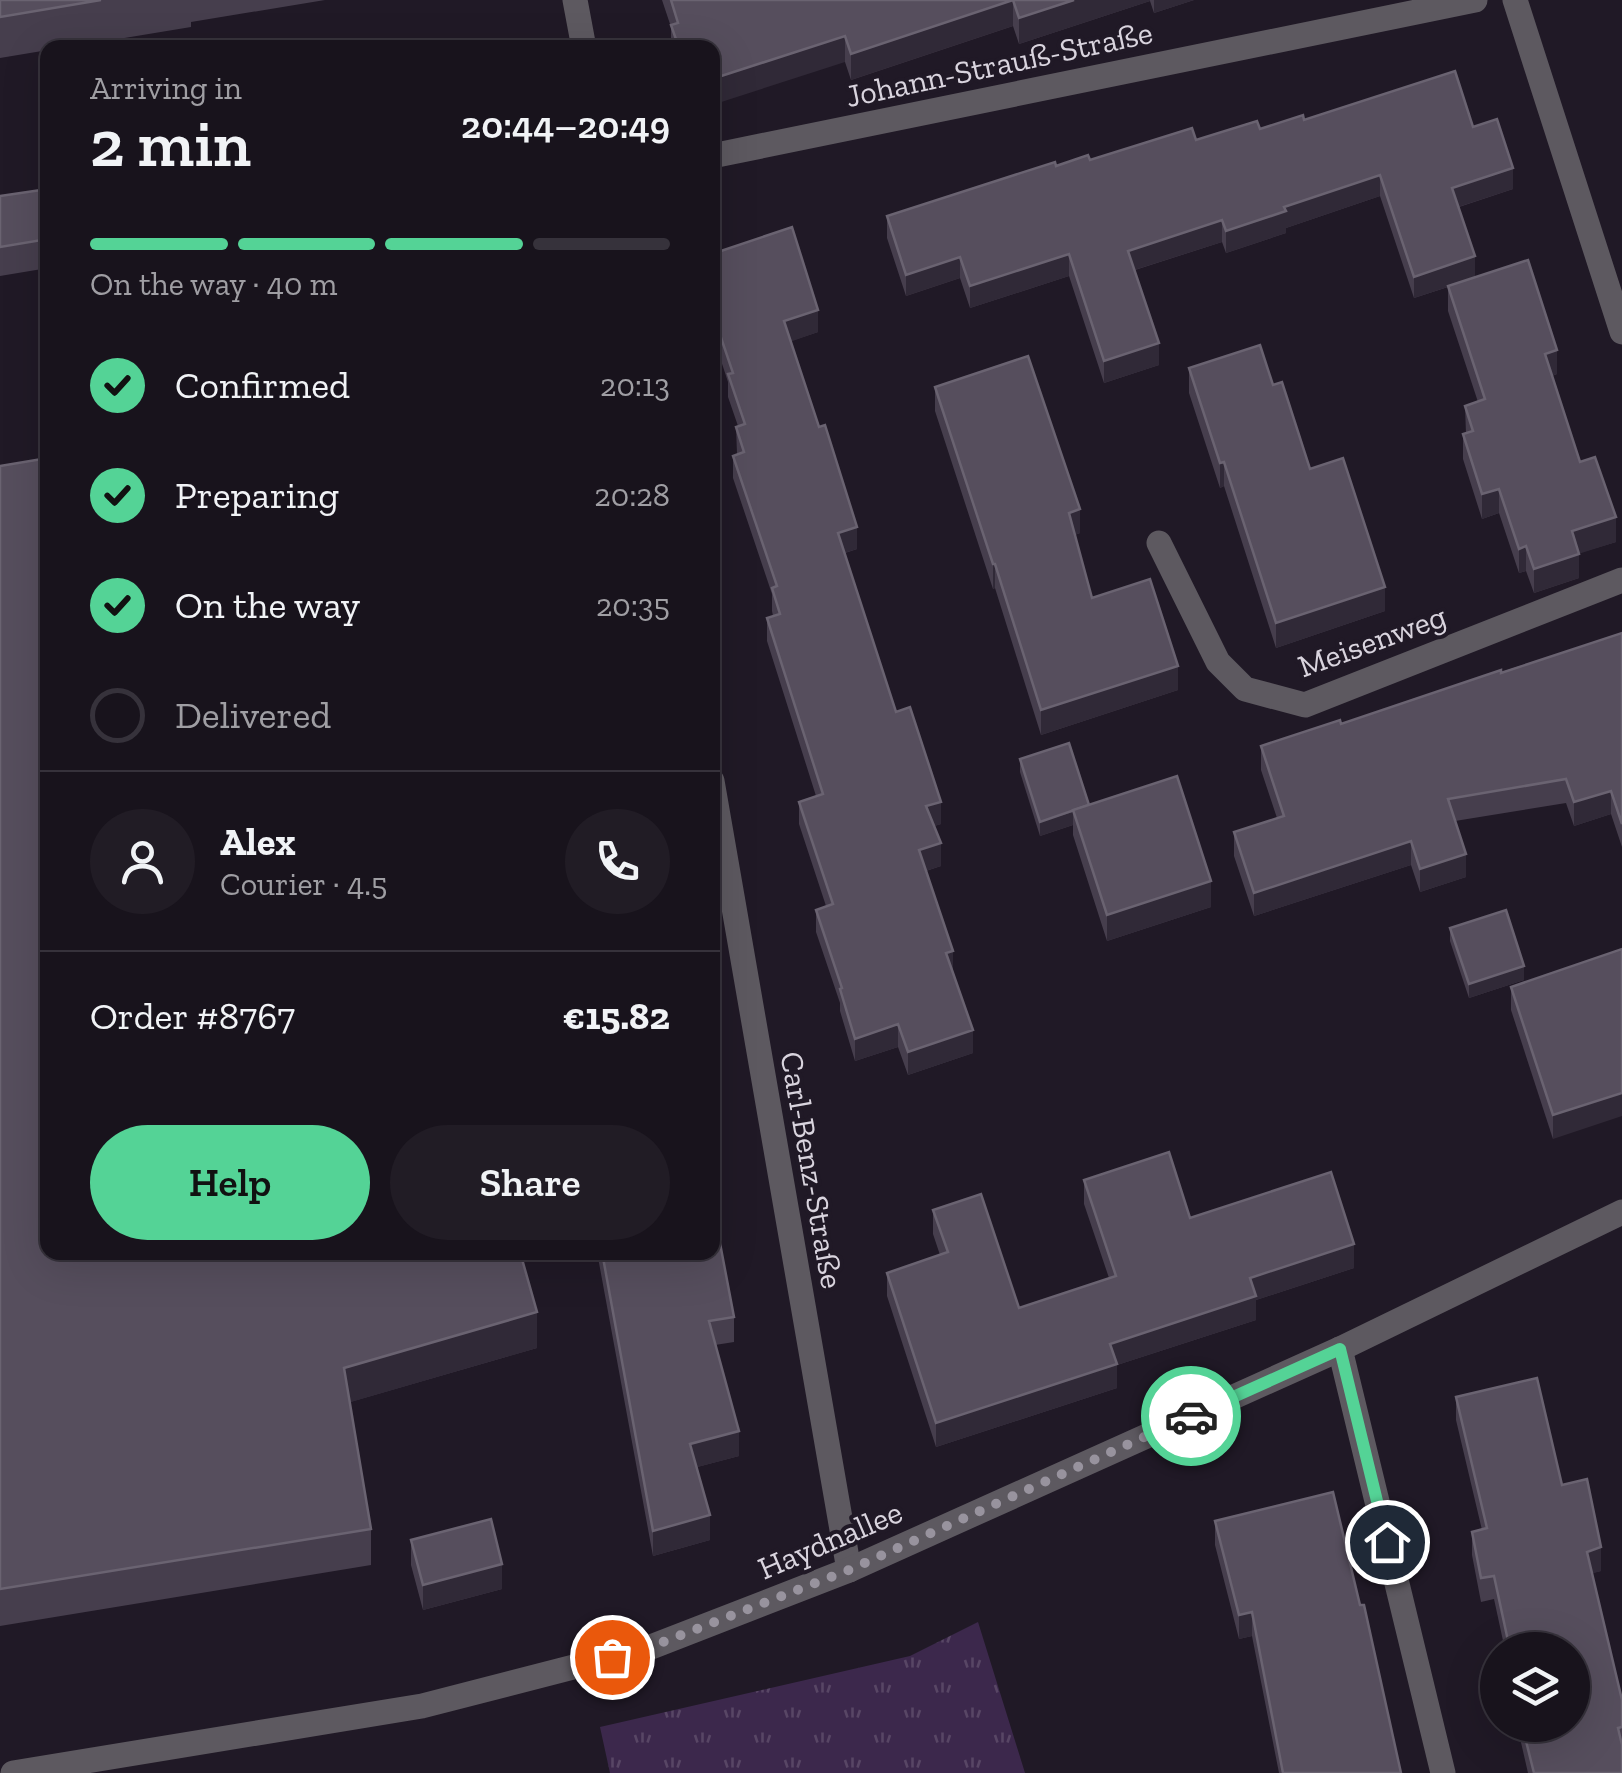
<!DOCTYPE html>
<html lang="en">
<head>
<meta charset="utf-8">
<style>
	body { margin:0; font-family:"Zilla Slab",serif; background:#211c25; color:#f1f3f6; height:100vh; display:flex; flex-direction:column; font-size:38px; white-space:nowrap }
	* { box-sizing:border-box; margin:0 }
	p { font-size:32px; color:#9f9ea3 }
	.icon { flex:none; width:55px; height:55px; fill:none; stroke:currentColor; stroke-width:2; stroke-linecap:round; stroke-linejoin:round }
	.map { position:relative; flex:1; overflow:hidden }
	.details { position:absolute; left:40px; top:40px; width:680px; height:1220px; display:flex; flex-direction:column; background:#18131c; border-radius:20px; box-shadow:0 10px 40px #0002,0 0 0 2px #36323b }
	.details>* { flex:none }
	.tools { position:absolute; left:1480px; top:1632px; display:grid; gap:20px }
	.tools a { display:grid; place-items:center; width:110px; height:110px; border-radius:50%; background:#18131c; box-shadow:0 10px 40px #0002,0 0 0 2px #36323b; font-size:50px }
	.pin { position:absolute; display:grid; place-items:center; width:85px; height:85px; color:#fff; margin:-42px; border:5px solid #fff; border-radius:50%; box-shadow:0 2px 10px #0007 }
	.courier { position:absolute; display:grid; place-items:center; width:100px; height:100px; margin:-50px; border:8px solid #54d396; border-radius:50%; background:#fff; color:#222; box-shadow:0 2px 12px #0007 }
	.headline em { font-style:normal; font-weight:600 }
	.headline div { display:flex; flex-direction:column-reverse }
	.headline { display:flex; align-items:center; justify-content:space-between; height:170px; padding:0 50px }
	h1 { font-size:65px; font-weight:600; line-height:75px }
	.bar { display:grid; grid-template-columns:repeat(4,1fr); gap:15px 10px; align-content:center; height:120px; padding:0 50px }
	.bar i { height:12px; border-radius:8px; background:#36323b }
	.bar .current { background:#54d396 }
	.bar p { grid-column:span 4 }
	.line { display:flex; align-items:center; gap:25px; padding:0 50px; border-top:2px solid #36323b }
	.line div { flex:1 }
	.round { display:grid; place-items:center; flex:none; width:105px; height:105px; border-radius:52px; background:#211c25 }
	ol { padding:0 50px; list-style:none }
	li { display:flex; align-items:center; gap:30px; height:110px }
	li p { margin-inline-start:auto }
	li .icon { padding:10px; border-radius:50%; background:#54d396; color:#111; stroke-width:4 }
	li:last-child { color:#9f9ea3 }
	li i { width:55px; height:55px; border:5px solid #36323b; border-radius:50% }
	.cta { display:flex; gap:20px; margin-top:auto; padding:20px 50px }
	.cta a { flex:1; height:115px; border-radius:60px; background:#54d396; color:#111; font-size:40px; font-weight:600; line-height:115px; text-align:center }
	.cta a+a { background:#211c25; color:#f1f3f6 }
	.map>svg:first-child { display:block }
</style>
</head>
<body>
<div class="map">
<svg width="1622" height="1773" viewBox="0 0 1622 1773">
	<defs>
		<pattern id="grass-tufts" width="24" height="20" patternUnits="userSpaceOnUse" patternTransform="scale(2.5)"><rect width="24" height="20" fill="#3c284c"/><path d="M3 7l-1-3M5 7V3M7 7l1-3M15 17l-1-3M17 17v-4M19 17l1-3" fill="none" stroke="#584665"/></pattern>
	</defs>
	<rect width="100%" height="100%" fill="#201926"/>
	<path fill="url(#grass-tufts)" d="M978 1622 1025 1773H610L600 1727 910 1656Z"/>
	<g fill="none" stroke-linecap="round" stroke-linejoin="round">
		<g stroke="#5d5960" stroke-width="25">
			<path d="M575 0 584 48"/>
			<path d="M1515 0 1622 332"/>
			<path d="M712 156 1475 0"/>
			<path d="M1159 543 1218 662 1245 689 1305 705 1622 580"/>
			<path d="M712 781 849 1570"/>
			<path d="M1340 1349 1443 1773"/>
			<path d="M13 1773 422 1706 651 1647 849 1570 1340 1349 1622 1212"/>
		</g>
	</g>
	<g fill="#463e4d">
		<path d="M0 0H325L191 22V27L64 48H48V50L0 58Z"/>
		<path d="M662 0H1194L1154 13 1150 1 1019 44 1013 26 851 80 845 62 712 48H671V27Z"/>
		<path d="M1304 120 1473 127 1513 189 1459 207 1475 278 1557 374 1552 376 1580 462 1616 542 1579 553V578L1534 593 1526 571 1519 573 1499 513 1482 519 1463 459V434H1466L1465 406 1478 402 1448 311V287L1414 298 1380 196 1286 228V233L1226 253 1222 242 1135 270 1159 365 1104 383 1069 276 970 308 960 278 906 296 887 238V216L1056 166 1090 160Z"/>
		<path d="M48 189V268L0 276V196Z"/>
		<path d="M712 254 818 332 791 341 857 549 845 553 896 712 941 824 934 826 941 866 926 871 973 1053 908 1075 898 1047 855 1061 840 1011V1003L816 932V910L826 906 799 824V802L816 796 767 641V618L773 616 772 611V594L733 478V456L737 454 736 427 738 426 728 397V382L712 333Z"/>
		<path d="M1189 368 1273 385 1310 469 1385 611 1276 648 1224 486 1220 488 1189 393Z"/>
		<path d="M935 387 1080 533 1075 535 1092 598 1178 690 1041 735 995 588 993 589 935 411Z"/>
		<path d="M0 466 48 1252 420 1256 537 1348 350 1402 371 1529V1565L0 1626Z"/>
		<path d="M1622 633V847L1611 814 1574 826 1566 803 1455 821 1466 877 1420 892 1411 865 1254 916 1234 856V832L1277 818 1261 770V746L1341 724Z"/>
		<path d="M1020 759 1089 805 1211 907 1107 941 1073 835V825L1040 836 1020 772Z"/>
		<path d="M1450 928 1524 980 1469 998 1450 941Z"/>
		<path d="M1622 949 1553 1139 1511 1010V987Z"/>
		<path d="M1084 1180 1190 1218 1354 1268 1256 1300V1320L1117 1365V1388L936 1447 887 1296V1273L940 1255 933 1234V1210L1019 1308 1109 1278 1084 1204Z"/>
		<path d="M597 1252H712L734 1317V1342L715 1345 739 1456 697 1467 710 1540 653 1556Z"/>
		<path d="M1456 1397 1562 1485 1601 1571 1592 1573 1622 1700V1773H1528L1517 1725H1572V1650H1505L1494 1599 1481 1602 1472 1555V1532L1482 1530 1456 1420Z"/>
		<path d="M1215 1521 1401 1773H1279L1252 1636 1239 1639 1215 1545Z"/>
		<path d="M411 1540 502 1589 423 1610 411 1565Z"/>
	</g>
	<g fill="#302937">
		<path d="M1013 0V26L851 80V54Z"/>
		<path d="M1074 0H1150V1L1019 44V18Z"/>
		<path d="M1154 0H1194L1154 13Z"/>
		<path d="M845 36V62L712 105V79Z"/>
		<path d="M1513 168V189L1452 209V188Z"/>
		<path d="M1380 175V196L1286 228V233L1226 253V231L1284 207Z"/>
		<path d="M1222 220V242L1128 272V251Z"/>
		<path d="M1069 254V276L970 308V286Z"/>
		<path d="M1475 256V278L1414 298V277Z"/>
		<path d="M960 257V278L906 296V275Z"/>
		<path d="M818 310V332L784 344V321Z"/>
		<path d="M1159 343V365L1104 383V361Z"/>
		<path d="M1557 350V374L1545 378V354Z"/>
		<path d="M1224 462V486L1220 488V463Z"/>
		<path d="M1499 489V513L1482 519V494Z"/>
		<path d="M1080 509V533L1069 537V513Z"/>
		<path d="M1616 517V542L1572 556V531Z"/>
		<path d="M857 527V549L838 555V533Z"/>
		<path d="M1526 546V571L1519 573V549Z"/>
		<path d="M1579 554V578L1534 593V569Z"/>
		<path d="M993 564H995V588L993 589Z"/>
		<path d="M1385 587V611L1276 648V623Z"/>
		<path d="M1178 666V690L1041 735V710Z"/>
		<path d="M1611 791V814L1574 826V802Z"/>
		<path d="M941 802V824L926 829V806Z"/>
		<path d="M1073 812V825L1040 836V822Z"/>
		<path d="M1411 841V865L1254 916V893Z"/>
		<path d="M941 843V866L919 873V850Z"/>
		<path d="M1466 854V877L1420 892V869Z"/>
		<path d="M1211 881V907L1107 941V915Z"/>
		<path d="M953 951V974L946 953Z"/>
		<path d="M1524 966V980L1469 998V984Z"/>
		<path d="M898 1024V1047L855 1061V1039Z"/>
		<path d="M973 1030V1053L908 1075V1052Z"/>
		<path d="M1622 1093V1116L1553 1139V1115Z"/>
		<path d="M1354 1244V1268L1256 1300V1320L1117 1365V1388L936 1447V1423L1250 1278Z"/>
		<path d="M537 1312V1348L344 1404V1368Z"/>
		<path d="M739 1431V1456L690 1469V1444Z"/>
		<path d="M710 1515V1540L653 1556V1531Z"/>
		<path d="M1601 1547V1571L1587 1575V1552Z"/>
		<path d="M502 1564V1589L423 1610V1585Z"/>
		<path d="M1252 1612V1636L1239 1639V1615Z"/>
	</g>
	<g fill="#564e5d" stroke="#6a6371" stroke-width="2.5">
		<path d="M0 0H101L0 17Z"/>
		<path d="M671 0H1074L1019 18 1013 0 851 54 845 36 712 79V48H679L671 25 678 23Z"/>
		<path d="M1455 71 1473 127 1497 119 1513 168 1452 188 1475 256 1414 277 1380 175 1284 207 1286 211 1226 231 1222 220 1128 251 1159 343 1104 361 1069 254 970 286 960 257 906 275 887 216 1055 162 1056 166 1088 155 1090 160 1192 128 1196 140 1257 121 1260 129 1303 115 1304 120Z"/>
		<path d="M48 189V239L0 247V196Z"/>
		<path d="M792 227 818 310 784 321 819 427 825 425 857 527 838 533 896 712 910 707 941 802 926 806 941 843 919 850 953 951 946 953 973 1030 908 1052 898 1024 855 1039 840 989 842 988 816 910 833 904 799 802 823 794 767 618 780 614 772 588 777 586 733 456 744 452 736 427 745 424 728 374 733 373 712 311V254Z"/>
		<path d="M1528 260 1557 350 1545 354 1580 462 1595 457 1616 517 1572 531 1579 554 1534 569 1526 546 1519 549 1499 489 1482 494 1463 434 1473 431 1465 406 1485 399 1448 286Z"/>
		<path d="M1260 345 1273 385 1282 382 1310 469 1343 458 1385 587 1276 623 1224 462 1220 463 1189 368Z"/>
		<path d="M1028 356 1080 509 1069 513 1092 598 1150 579 1178 666 1041 710 995 564H993L935 387Z"/>
		<path d="M48 458V1252H420V1256L431 1252H520L537 1312 344 1368 371 1529 0 1589V466Z"/>
		<path d="M1622 633V824L1611 791 1574 802 1566 779 1448 799 1466 854 1420 869 1411 841 1254 893 1234 832 1284 816 1261 746 1340 720 1341 724 1501 670V673Z"/>
		<path d="M1069 743 1089 805 1040 822 1020 759Z"/>
		<path d="M1177 776 1211 881 1107 915 1073 810Z"/>
		<path d="M1506 910 1524 966 1469 984 1450 928Z"/>
		<path d="M1622 949V1093L1553 1115 1511 987Z"/>
		<path d="M1169 1152 1190 1218 1331 1172 1354 1244 1250 1278 1256 1296 1110 1344 1117 1364 936 1423 887 1273 948 1252 933 1210 981 1194 1019 1308 1116 1276 1084 1180Z"/>
		<path d="M712 1201 734 1317 709 1321 739 1431 690 1444 710 1515 653 1531 602 1252H712Z"/>
		<path d="M1537 1378 1562 1485 1587 1479 1601 1547 1587 1552 1622 1700V1727L1618 1728 1622 1745V1773H1534L1522 1725H1572V1650H1510L1494 1576 1481 1578 1472 1532 1487 1528 1456 1397Z"/>
		<path d="M1333 1492 1360 1605H1364L1401 1773H1283L1252 1612 1239 1615 1215 1521Z"/>
		<path d="M491 1519 502 1564 423 1585 411 1540Z"/>
	</g>
	<g fill="none" stroke-linecap="round" stroke-linejoin="round">
		<path stroke="#98939e" stroke-width="10" stroke-dasharray="0 18" d="M612 1657 650 1647 849 1570 1191 1416"/>
		<path stroke="#54d396" stroke-width="12" d="M1191 1416 1340 1349 1387 1542"/>
	</g>
	<g text-anchor="middle" stroke-width="8" stroke-linejoin="round" paint-order="stroke">
		<g font-size="32" fill="#d9d4de" stroke="#201926">
			<text transform="translate(999 64) rotate(-12)" y="11">Johann-Strauß-Straße</text>
			<text transform="translate(1372 641) rotate(-20)" y="11">Meisenweg</text>
			<text transform="translate(812 1170) rotate(80)" y="11">Carl-Benz-Straße</text>
			<text transform="translate(830 1540) rotate(-23)" y="11">Haydnallee</text>
		</g>
	</g>
</svg>
<div class="tools">
<a><svg class="icon" aria-label="layers" viewBox="0 0 24 24"><path d="M12 4l9 5-9 5-9-5zM3 14l9 5 9-5"/></svg></a>
</div>
<div class="pin" style="left:612px;top:1657px;background:#ea580c"><svg class="icon" aria-label="bag" viewBox="0 0 24 24"><path d="M5 8h14l-1 12H6zM9 8a3 3 0 0 1 6 0"/></svg></div>
<div class="pin" style="left:1387px;top:1542px;background:#1f2937"><svg class="icon" aria-label="home" viewBox="0 0 24 24"><path d="M3 11l9-7 9 7M6 9v11h12V9"/></svg></div>
<div class="courier" style="left:1191px;top:1416px"><svg class="icon" aria-label="car" viewBox="0 0 24 24"><path d="M5 17H2v-5l4-1 3-4h7l3 4 3 1v5h-3M9 17h6M6 11h13"/><circle cx="7" cy="17" r="2"/><circle cx="17" cy="17" r="2"/></svg></div>
<section class="details">
<div class="headline"><div><h1>2 min</h1><p>Arriving in</p></div><em>20:44–20:49</em></div>
<div class="bar"><i class="current"></i><i class="current"></i><i class="current"></i><i></i><p>On the way · 40 m</p></div>
<ol>
<li><svg class="icon" aria-label="check" viewBox="0 0 24 24"><path d="M5 12l5 5 9-10"/></svg>Confirmed<p>20:13</p></li>
<li><svg class="icon" aria-label="check" viewBox="0 0 24 24"><path d="M5 12l5 5 9-10"/></svg>Preparing<p>20:28</p></li>
<li><svg class="icon" aria-label="check" viewBox="0 0 24 24"><path d="M5 12l5 5 9-10"/></svg>On the way<p>20:35</p></li>
<li><i></i>Delivered</li>
</ol>
<div class="line" style="height:180px"><a class="round"><svg class="icon" aria-label="person" viewBox="0 0 24 24"><circle cx="12" cy="8" r="4"/><path d="M4 21q1-7 8-7t8 7"/></svg></a><div><b>Alex</b><p>Courier · 4.5</p></div><a class="round"><svg class="icon" aria-label="phone" viewBox="0 0 24 24"><path d="M5 4h4l2 5-3 2q2 4 5 5l2-3 5 2v4C11 20 4 13 5 4z"/></svg></a></div>
<div class="line" style="height:130px"><div>Order #8767</div><b>€15.82</b></div>
<div class="cta"><a>Help</a><a>Share</a></div>
</section>
</div>
</body>
</html>
